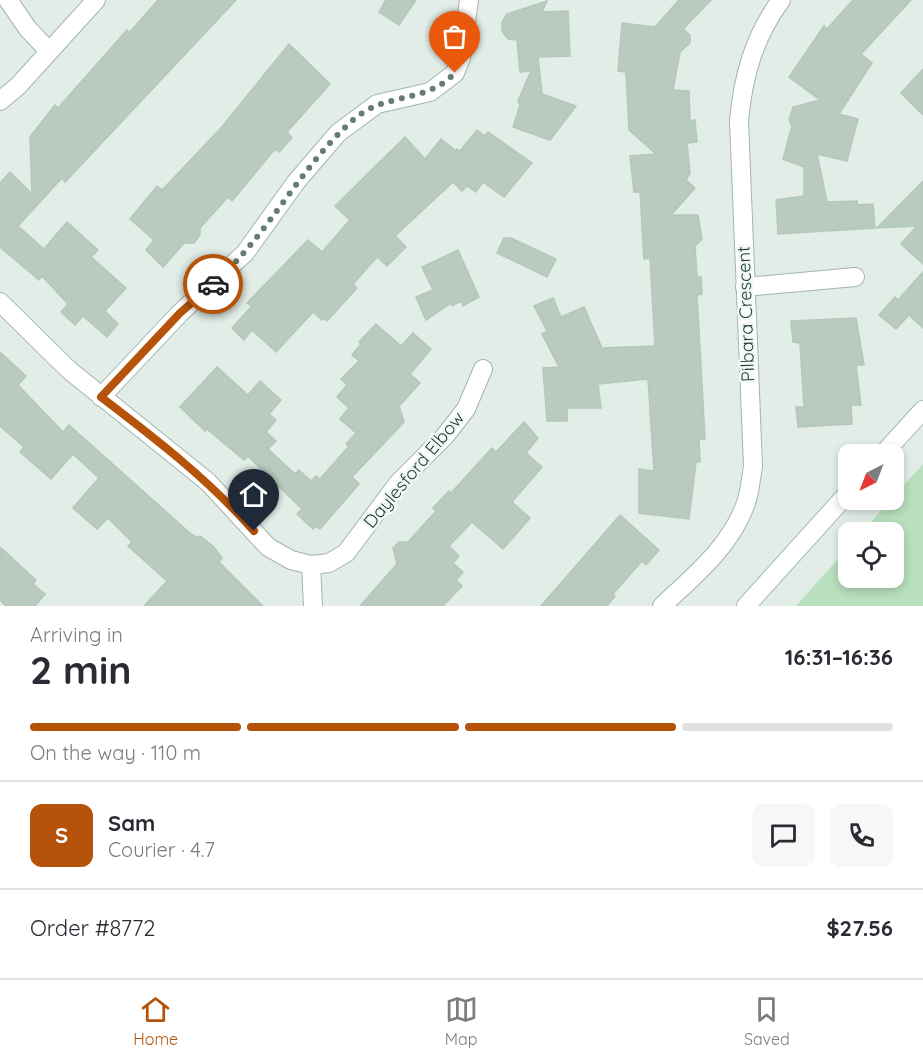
<!DOCTYPE html>
<html lang="en">
<head>
<meta charset="utf-8">
<style>
	body { margin:0; font-family:Quicksand,sans-serif; background:#f7f7f7; color:#2b2b33; height:100vh; display:flex; flex-direction:column; font-size:22px; white-space:nowrap }
	* { box-sizing:border-box; margin:0 }
	p { font-size:20px; color:#7c7c81 }
	.icon { flex:none; width:33px; height:33px; fill:none; stroke:currentColor; stroke-width:2; stroke-linecap:round; stroke-linejoin:round }
	.map { position:relative; height:606px; overflow:hidden }
	.details { display:flex; flex-direction:column; background:#fff; flex:1 }
	.details>* { flex:none }
	.needle { width:39px; rotate:222deg }
	.fabs { position:absolute; left:838px; top:444px; display:grid; gap:12px }
	.fabs a { display:grid; place-items:center; width:66px; height:66px; border-radius:12px; background:#fff; box-shadow:0 3px 9px #0003; font-size:30px }
	.pin { position:absolute; display:grid; place-items:center; width:51px; height:51px; color:#fff; margin:-62px -26px; border-radius:50% 50% 50% 0; rotate:-45deg; box-shadow:0 0 6px #0007 }
	.pin .icon { rotate:45deg }
	.courier { position:absolute; display:grid; place-items:center; width:60px; height:60px; margin:-30px; border:4px solid #b45309; border-radius:50%; background:#fff; color:#222; box-shadow:0 2px 8px #0007 }
	.headline em { font-style:normal; font-weight:800 }
	.headline div { display:flex; flex-direction:column-reverse }
	.headline { display:flex; align-items:center; justify-content:space-between; height:102px; padding:0 30px }
	h1 { font-size:39px; font-weight:800; line-height:45px }
	.bar { display:grid; grid-template-columns:repeat(4,1fr); gap:9px 6px; align-content:center; height:72px; padding:0 30px }
	.bar i { height:8px; border-radius:4px; background:#e1e1e2 }
	.bar .active { background:#b45309 }
	.bar p { grid-column:span 4 }
	.line { display:flex; align-items:center; gap:15px; padding:0 30px; border-top:2px solid #e1e1e2 }
	.line div { flex:1 }
	.round { display:grid; place-items:center; flex:none; width:63px; height:63px; border-radius:12px; background:#f7f7f7 }
	.tab-bar { display:flex; justify-content:space-around; align-items:center; height:84px; border-top:2px solid #e1e1e2; background:#fff; font-size:16px; color:#7c7c81 }
	.tab-bar a { display:grid; justify-items:center; gap:3px }
	.tab-bar .active { color:#b45309 }
	.map>svg:first-child { display:block }
</style>
</head>
<body>
<div class="map">
<svg width="923" height="606" viewBox="0 0 923 606">
	<rect width="100%" height="100%" fill="#e1ede6"/>
	<path fill="#b8e0bd" d="M923 464V606H796L849 547V578H894V532H862Z"/>
	<g fill="#b9cbc1" stroke="#b3c7bc" stroke-width="1.5">
		<path d="M158 0H236L65 182 62 178 18 226 44 249 67 222 98 250 91 257 126 288 105 311 118 324 107 337 83 316 75 325 61 312 68 304 42 276 39 280 0 247V183L10 172 32 194 30 137 55 105 58 108 127 30 129 33Z"/>
		<path d="M386 0H416L399 25 379 12Z"/>
		<path d="M679 0H711L683 29 690 35V43L680 52 673 90 689 91 690 121 695 120 697 142 687 143 690 173 686 180 695 188 671 215H698L702 239 695 246 697 277H701L702 294 697 295 705 439H699L700 462H696L689 519 639 513V469L654 471 648 379 598 384 601 408H567V421H547L543 368 559 367 542 334 547 331 534 306 553 298 561 317 584 307 602 348 655 346 650 258 644 259 640 192H634L630 156 656 154 629 130 626 72 618 71 622 23 655 27Z"/>
		<path d="M853 0H911L861 54 872 63 839 114 858 119 847 161 817 154 827 202 857 201 858 205 873 204 875 228 778 234 776 200 804 196V167L783 159 792 126 789 120 793 107 820 100 789 77 824 26 827 29Z"/>
		<path d="M547 1 542 12 568 11 570 56 538 57 542 94 576 106 550 140 513 127 520 105 518 101 531 71 520 72 517 40 508 39 502 31V22L507 14Z"/>
		<path d="M289 44 330 84 287 132 292 138 279 152 275 149 232 201 228 197 200 228V235L194 243H184L163 267 146 250 154 240 130 219 157 186 162 190 221 128Z"/>
		<path d="M923 69V115L901 93Z"/>
		<path d="M477 130 485 136 488 132 532 163 504 197 483 182 476 192 467 186 462 191 453 182 395 236 406 247 387 266 377 257 353 284 357 288 327 321 323 318 322 320 313 312 276 352 252 330 244 340 232 328 252 306 247 303 308 240 322 252 350 220 335 206 405 137 425 159 441 139 456 151 457 149 460 151Z"/>
		<path d="M923 181V264L901 244 917 226 877 228Z"/>
		<path d="M504 238H511L556 259 547 277 497 253Z"/>
		<path d="M458 250 479 297 463 306 461 301 452 306 451 303 426 320 416 297 433 290 422 267Z"/>
		<path d="M923 272V328L909 315 896 329 879 315 895 297 898 300Z"/>
		<path d="M856 318 864 365H856L861 405H851L852 424 798 427 796 407H804L800 343 793 342 791 321Z"/>
		<path d="M376 324 401 346 413 333 431 349 410 374 420 383 399 406 404 422 352 477 359 484 320 529 316 526 313 529 297 514 302 509 248 456 244 460 207 429 205 431 180 407 217 367 248 395 260 381 281 400 269 414 276 420 266 432 276 441 268 449 295 474 299 470 311 481 316 476 320 479 349 446 346 444 356 433 340 419 349 408 337 397 347 385 341 379 359 361 352 355 361 344 359 342Z"/>
		<path d="M0 352 26 376 18 385 63 432 69 425 191 534 198 538 200 536 214 547 222 558 219 562 263 606H144L167 581 128 546 132 542 108 518 97 529 73 508 99 478 73 454 51 479 20 452 24 447 0 426Z"/>
		<path d="M524 422 538 438 526 453 542 467 512 502 530 518 503 549 472 522 449 546 459 556 453 563 463 572 456 580 462 586 443 606H360L397 564 393 548 399 542H408L436 511 433 508 449 491 451 493 492 448 496 452Z"/>
		<path d="M620 515 659 550 646 565 642 561 613 594 615 596 607 606H541Z"/>
		<path d="M0 547 36 580 33 584 45 594 35 606H6L0 600Z"/>
	</g>
	<g fill="none" stroke-linecap="round" stroke-linejoin="round">
		<defs>
			<g id="minor">
				<path d="M8 0 28 29 49 51"/>
				<path d="M0 101 18 86 96 0"/>
				<path d="M745 287 855 277"/>
				<path d="M0 302 69 370 208 482 268 547 291 560 311 565 329 563 346 553 399 482 445 436 466 409 483 369"/>
				<path d="M101 397 180 313 245 253 296 182 338 133 377 104 430 92 455 73 461 58 469 0"/>
				<path d="M311 565 313 606"/>
				<path d="M662 606C695 575 731 546 746 503 750 491 751 478 753 466L739 121C743 76 754 37 781 0"/>
			</g>
			<g id="secondary">
				<path d="M883 454 923 410"/>
				<path d="M746 606 849 492"/>
			</g>
		</defs>
		<use href="#minor" stroke="#a3b5ac" stroke-width="20"/>
		<use href="#secondary" stroke="#a1bdaf" stroke-width="20"/>
		<use href="#minor" stroke="#fff" stroke-width="18"/>
		<use href="#secondary" stroke="#fff" stroke-width="18"/>
	</g>
	<g fill="none" stroke-linecap="round" stroke-linejoin="round">
		<path stroke="#647c71" stroke-width="6" stroke-dasharray="0 10.8" d="M213 284C268 236 299 168 353 120 386 91 424 105 455 73"/>
		<path stroke="#b45309" stroke-width="8" d="M213 284 180 313 101 397C156 439 208 479 254 531"/>
	</g>
	<g text-anchor="middle" stroke-width="5" stroke-linejoin="round" paint-order="stroke">
		<g font-size="18" fill="#203f32" stroke="#f2f9f4">
			<text transform="translate(746 314) rotate(-92)" y="6">Pilbara Crescent</text>
			<text transform="translate(414 470) rotate(-50)" y="6">Daylesford Elbow</text>
		</g>
	</g>
</svg>
<div class="fabs">
<a><svg class="needle" viewBox="-14 -14 28 28"><path d="M0-13l5 13h-10z" fill="#e53935"/><path d="M0 13l5-13h-10z" fill="#7c7c81"/></svg></a>
<a><svg class="icon" aria-label="locate" viewBox="0 0 24 24"><circle cx="12" cy="12" r="6"/><path d="M12 2v4M12 18v4M2 12h4M18 12h4"/></svg></a>
</div>
<div class="pin" style="left:455px;top:73px;background:#ea580c"><svg class="icon" aria-label="bag" viewBox="0 0 24 24"><path d="M5 8h14l-1 12H6zM9 8a3 3 0 0 1 6 0"/></svg></div>
<div class="pin" style="left:254px;top:531px;background:#1f2937"><svg class="icon" aria-label="home" viewBox="0 0 24 24"><path d="M3 11l9-7 9 7M6 9v11h12V9"/></svg></div>
<div class="courier" style="left:213px;top:284px"><svg class="icon" aria-label="car" viewBox="0 0 24 24"><path d="M5 17H2v-5l4-1 3-4h7l3 4 3 1v5h-3M9 17h6M6 11h13"/><circle cx="7" cy="17" r="2"/><circle cx="17" cy="17" r="2"/></svg></div>
</div>
<section class="details">
<div class="headline"><div><h1>2 min</h1><p>Arriving in</p></div><em>16:31–16:36</em></div>
<div class="bar"><i class="active"></i><i class="active"></i><i class="active"></i><i></i><p>On the way · 110 m</p></div>
<div class="line" style="height:108px"><b class="round" style="background:#b45309;color:#fff">S</b><div><b>Sam</b><p>Courier · 4.7</p></div><a class="round"><svg class="icon" aria-label="chat" viewBox="0 0 24 24"><path d="M4 5h16v11H9l-5 4z"/></svg></a><a class="round"><svg class="icon" aria-label="phone" viewBox="0 0 24 24"><path d="M5 4h4l2 5-3 2q2 4 5 5l2-3 5 2v4C11 20 4 13 5 4z"/></svg></a></div>
<div class="line" style="height:78px"><div>Order #8772</div><b>$27.56</b></div>
</section>
<nav class="tab-bar">
<a class="active"><svg class="icon" aria-label="home" viewBox="0 0 24 24"><path d="M3 11l9-7 9 7M6 9v11h12V9"/></svg>Home</a>
<a><svg class="icon" aria-label="map" viewBox="0 0 24 24"><path d="M3 6l6-2 6 2 6-2v14l-6 2-6-2-6 2zM9 4v14M15 6v14"/></svg>Map</a>
<a><svg class="icon" aria-label="saved" viewBox="0 0 24 24"><path d="M7 4h10v16l-5-4-5 4z"/></svg>Saved</a>
</nav>
</body>
</html>
